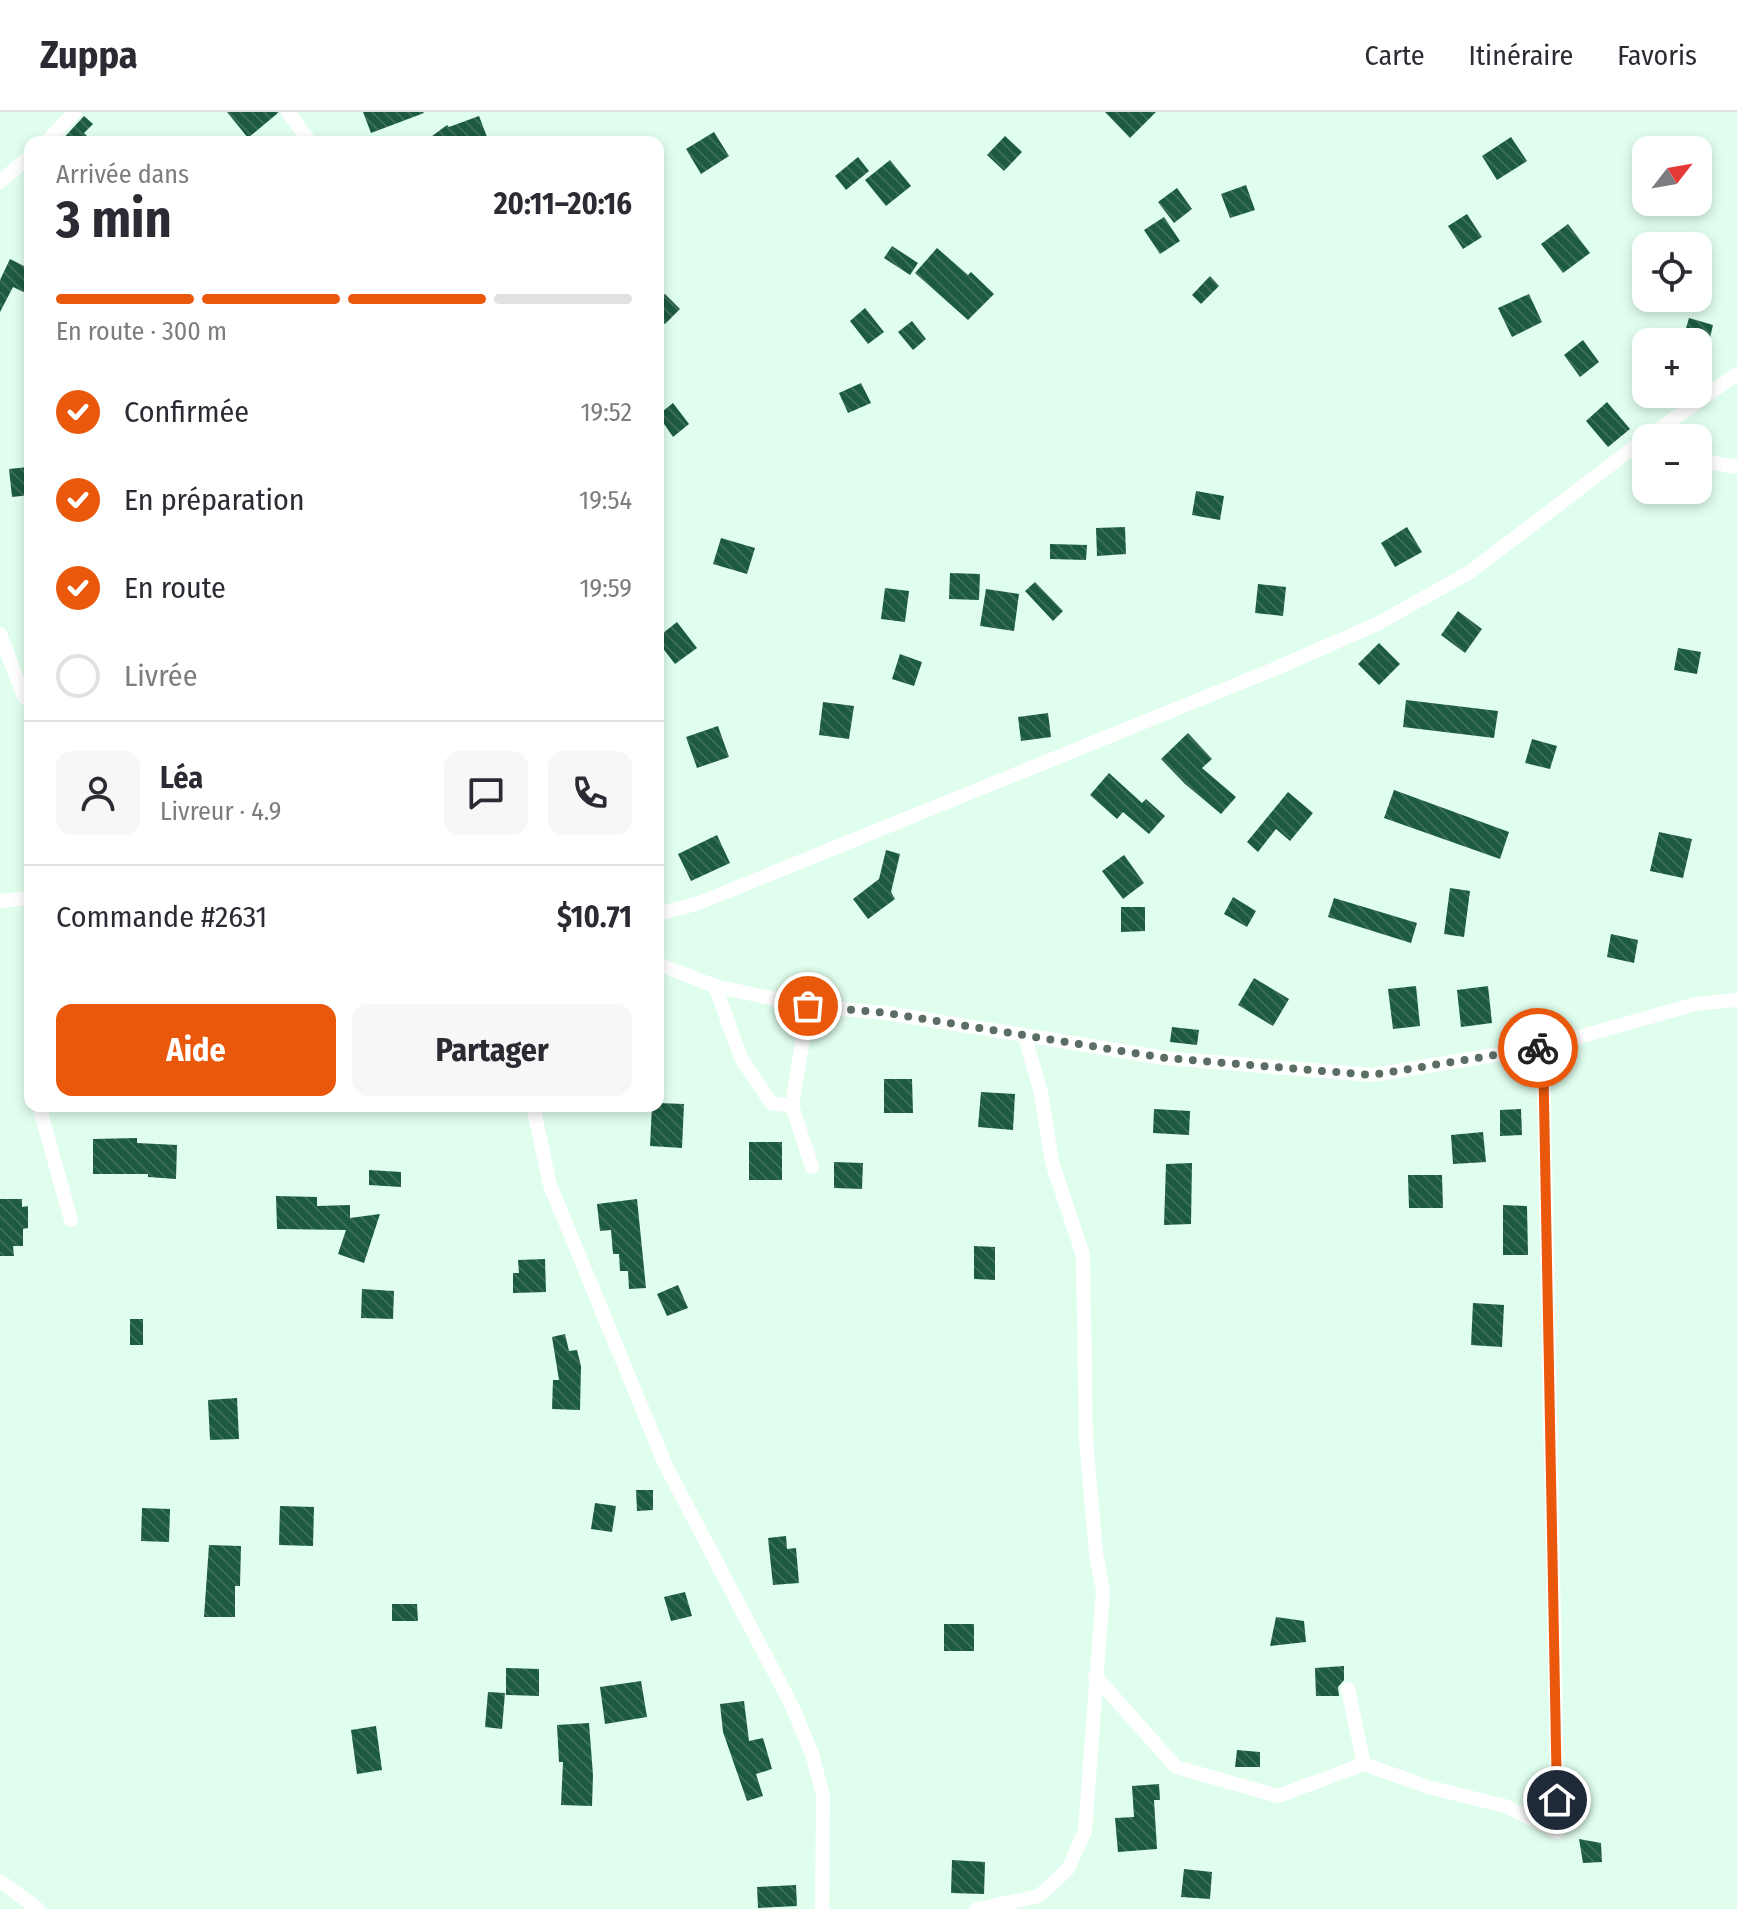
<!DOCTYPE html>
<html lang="fr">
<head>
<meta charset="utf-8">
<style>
	body { margin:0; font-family:"Fira Sans Condensed",sans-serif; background:#f7f7f7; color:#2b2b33; height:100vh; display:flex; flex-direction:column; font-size:30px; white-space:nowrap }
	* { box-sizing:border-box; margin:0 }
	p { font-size:26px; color:#7c7c81 }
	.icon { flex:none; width:44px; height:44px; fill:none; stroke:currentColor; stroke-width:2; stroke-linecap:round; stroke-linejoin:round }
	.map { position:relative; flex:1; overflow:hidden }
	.drawer { position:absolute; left:24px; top:24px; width:640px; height:976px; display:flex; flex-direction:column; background:#fff; border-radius:16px; box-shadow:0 4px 12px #0003 }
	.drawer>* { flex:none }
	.needle { width:52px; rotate:59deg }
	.tools { position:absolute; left:1632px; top:24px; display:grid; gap:16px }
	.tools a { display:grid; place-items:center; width:80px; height:80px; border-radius:16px; background:#fff; box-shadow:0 4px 12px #0003; font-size:40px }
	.pin { position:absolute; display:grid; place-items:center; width:68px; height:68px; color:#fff; margin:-34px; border:4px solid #fff; border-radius:50%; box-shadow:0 2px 8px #0007 }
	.courier { position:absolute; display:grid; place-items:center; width:80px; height:80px; margin:-40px; border:6px solid #ea580c; border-radius:50%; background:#fff; color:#222; box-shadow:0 2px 10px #0007 }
	.overview em { font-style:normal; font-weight:700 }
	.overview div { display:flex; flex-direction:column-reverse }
	.overview { display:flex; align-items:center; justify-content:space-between; height:136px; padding:0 32px }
	h1 { font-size:52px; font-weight:700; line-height:60px }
	.bar { display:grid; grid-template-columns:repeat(4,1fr); gap:12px 8px; align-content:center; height:96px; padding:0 32px }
	.bar i { height:10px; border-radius:6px; background:#e1e1e2 }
	.bar .current { background:#ea580c }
	.bar p { grid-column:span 4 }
	.line { display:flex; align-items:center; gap:20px; padding:0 32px; border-top:2px solid #e1e1e2 }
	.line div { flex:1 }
	.round { display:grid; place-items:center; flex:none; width:84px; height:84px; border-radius:16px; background:#f7f7f7 }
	ol { padding:0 32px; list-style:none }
	li { display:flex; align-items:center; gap:24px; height:88px }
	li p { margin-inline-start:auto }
	li .icon { padding:8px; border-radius:50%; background:#ea580c; color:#fff; stroke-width:4 }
	li:last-child { color:#7c7c81 }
	li i { width:44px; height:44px; border:4px solid #e1e1e2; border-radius:50% }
	.action { display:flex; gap:16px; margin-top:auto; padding:16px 32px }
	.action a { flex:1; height:92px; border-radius:16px; background:#ea580c; color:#fff; font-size:32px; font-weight:700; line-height:92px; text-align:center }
	.action a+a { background:#f7f7f7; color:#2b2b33 }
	header { display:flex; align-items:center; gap:48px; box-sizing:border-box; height:112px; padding:0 40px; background:#fff; border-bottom:2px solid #e1e1e2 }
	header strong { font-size:38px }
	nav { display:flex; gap:44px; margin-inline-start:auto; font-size:28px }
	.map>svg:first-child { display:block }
</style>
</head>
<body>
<header>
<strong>Zuppa</strong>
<nav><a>Carte</a><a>Itinéraire</a><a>Favoris</a></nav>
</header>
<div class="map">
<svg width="1737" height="1797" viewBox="0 0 1737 1797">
	<defs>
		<pattern id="building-back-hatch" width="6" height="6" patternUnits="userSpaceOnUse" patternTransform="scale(2)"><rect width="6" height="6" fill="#1c5a41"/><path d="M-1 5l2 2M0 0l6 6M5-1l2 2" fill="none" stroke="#3b6e59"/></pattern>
	</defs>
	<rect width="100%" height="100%" fill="#e0feee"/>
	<g fill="url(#building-back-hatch)">
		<path d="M227 0H278V1L248 26Z"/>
		<path d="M363 0H423L424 1 371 21Z"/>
		<path d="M1105 0H1156L1130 26Z"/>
		<path d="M84 4 93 12 84 21 93 30H60Z"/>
		<path d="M479 4 489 30H424L447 13 449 15Z"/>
		<path d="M714 20 729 44 701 62 686 37Z"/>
		<path d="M1005 24 1022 40 1004 59 987 43Z"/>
		<path d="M1511 25 1527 49 1497 68 1482 44Z"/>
		<path d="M858 45 869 59 846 78 835 64Z"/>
		<path d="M890 48 911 74 886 94 865 68Z"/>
		<path d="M1246 73 1255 98 1230 106 1221 82Z"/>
		<path d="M1177 76 1192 97 1174 111 1158 90Z"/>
		<path d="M1467 102 1482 125 1463 137 1448 114Z"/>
		<path d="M1164 105 1180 129 1160 142 1144 118Z"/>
		<path d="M1568 112 1590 141 1563 161 1541 132Z"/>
		<path d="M892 134 918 151 910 163 884 146Z"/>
		<path d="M937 136 968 163 971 160 994 182 968 208 915 161Z"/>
		<path d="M10 147 30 157V183L13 175 0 200V168Z"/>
		<path d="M1210 164 1219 174 1201 192 1192 183Z"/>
		<path d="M665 182 680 197 665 212 658 205V188Z"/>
		<path d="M1529 182 1542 210 1512 225 1498 196Z"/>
		<path d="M865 196 884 220 868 232 850 209Z"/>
		<path d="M1689 206 1713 213 1709 230H1682Z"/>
		<path d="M912 209 926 227 913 238 898 220Z"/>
		<path d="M1583 228 1599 250 1580 265 1564 243Z"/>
		<path d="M861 271 871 291 848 301 839 281Z"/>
		<path d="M1607 290 1630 317 1608 335 1586 309Z"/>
		<path d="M673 291 689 312 673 325 658 303Z"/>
		<path d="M28 355 30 383 12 385 9 357Z"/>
		<path d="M1196 379 1224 384 1220 408 1192 403Z"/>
		<path d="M1125 415 1126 442 1097 444 1096 416Z"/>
		<path d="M1407 415 1422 440 1395 455 1381 431Z"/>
		<path d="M721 426 755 436 747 462 713 452Z"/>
		<path d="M1050 432 1087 433 1086 448 1050 447Z"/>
		<path d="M950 461 980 462 979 488 949 487Z"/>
		<path d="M1035 470 1063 499 1053 509 1025 479Z"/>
		<path d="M1258 472 1286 475 1283 504 1255 501Z"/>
		<path d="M885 476 909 479 905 510 881 507Z"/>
		<path d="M986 477 1019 482 1014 519 980 514Z"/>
		<path d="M1458 499 1482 517 1465 541 1441 523Z"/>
		<path d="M677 510 697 536 675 552 658 530V525Z"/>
		<path d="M1379 531 1400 552 1379 573 1358 552Z"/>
		<path d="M1678 536 1701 540 1697 562 1674 558Z"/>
		<path d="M900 542 922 550 914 574 892 567Z"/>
		<path d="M1406 588 1498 599 1494 626 1403 615Z"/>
		<path d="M823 590 854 594 849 627 819 623Z"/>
		<path d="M1048 601 1051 625 1021 629 1018 605Z"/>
		<path d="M718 614 729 645 697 656 686 625Z"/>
		<path d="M1188 621 1212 647 1202 656 1236 685 1221 702 1185 672 1161 647Z"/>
		<path d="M1532 627 1557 634 1550 657 1525 651Z"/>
		<path d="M1109 661 1142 691 1146 687 1165 704 1149 722 1123 700 1117 707 1090 683Z"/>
		<path d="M1394 678 1509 720 1500 747 1384 706Z"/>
		<path d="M1288 680 1313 701 1290 729 1276 717 1258 740 1247 730Z"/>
		<path d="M1659 720 1692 727 1683 766 1650 759Z"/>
		<path d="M717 723 730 751 691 769 678 742Z"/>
		<path d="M886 738 900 742 891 780 895 787 868 807 853 787 879 767Z"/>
		<path d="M1124 743 1144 771 1123 787 1102 759Z"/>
		<path d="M1450 776 1470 779 1464 825 1444 822Z"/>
		<path d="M1233 785 1256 799 1247 815 1224 802Z"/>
		<path d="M1334 786 1417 811 1411 831 1328 805Z"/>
		<path d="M1121 795H1145V819L1121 820Z"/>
		<path d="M1611 822 1638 828 1634 851 1607 845Z"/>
		<path d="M1254 866 1289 887 1273 914 1238 893Z"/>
		<path d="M1416 874 1420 914 1393 917 1388 877Z"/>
		<path d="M1488 874 1492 911 1461 915 1457 878Z"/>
		<path d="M1172 915 1199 918 1197 933 1170 930Z"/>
		<path d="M884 967H912L913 1001H884Z"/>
		<path d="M981 980 1015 982 1013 1018 978 1015Z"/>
		<path d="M658 991 684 992 682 1036 650 1034 652 994H658Z"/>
		<path d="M1154 997 1190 999 1189 1023 1153 1021Z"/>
		<path d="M1521 997 1522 1023 1500 1024V998Z"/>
		<path d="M1483 1020 1486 1050 1453 1052 1451 1023Z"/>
		<path d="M137 1026V1031L177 1033 176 1067 148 1065V1062H93V1027Z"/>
		<rect x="749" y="1030" width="33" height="38"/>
		<path d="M834 1050 863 1051 862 1077 834 1076Z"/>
		<path d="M1192 1051 1191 1112 1164 1113 1166 1052Z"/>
		<path d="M369 1058 401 1060V1075L369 1073Z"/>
		<path d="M1408 1063H1442L1443 1096H1409Z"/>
		<path d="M276 1084 317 1085V1094L350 1093V1106L380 1102 364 1151 338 1142 346 1118 277 1117Z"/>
		<path d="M0 1087H22V1095L28 1094V1116L23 1117V1134H13L14 1144H0Z"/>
		<path d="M637 1087 646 1176 629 1177 628 1159H620L619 1142H613L611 1118 600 1119 597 1092Z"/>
		<path d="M1503 1093 1527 1094 1528 1143H1503Z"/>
		<path d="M974 1134 995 1135V1168L974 1167Z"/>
		<path d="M545 1147 546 1180 513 1181V1161H519L518 1148Z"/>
		<path d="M678 1173 688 1196 667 1204 657 1182Z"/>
		<path d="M362 1177 394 1179 393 1207 361 1206Z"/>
		<path d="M1473 1191 1504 1193 1502 1235 1471 1233Z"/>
		<rect x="130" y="1207" width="13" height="26"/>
		<path d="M565 1222 569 1239 577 1238 581 1254 580 1298 552 1297 553 1268H559L552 1225Z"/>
		<path d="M237 1286 239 1327 210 1328 208 1288Z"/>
		<path d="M636 1378H653V1398L637 1399Z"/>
		<path d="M595 1391 616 1394 612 1420 591 1417Z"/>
		<path d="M280 1394 314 1395 313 1434 279 1433Z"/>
		<path d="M142 1396 170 1397 169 1430 141 1429Z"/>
		<path d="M786 1424 787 1437 796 1436 799 1471 773 1473 768 1426Z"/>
		<path d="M209 1433 241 1434 240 1474H235V1505H204Z"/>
		<path d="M685 1480 692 1504 671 1509 664 1485Z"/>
		<path d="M392 1492H417L418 1509H392Z"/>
		<path d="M1276 1505 1304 1509 1306 1530 1270 1534Z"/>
		<rect x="944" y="1512" width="30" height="27"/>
		<path d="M1344 1554V1568L1338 1575 1339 1584H1316L1315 1556Z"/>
		<path d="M506 1556 539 1557V1584L506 1583Z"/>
		<path d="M641 1569 647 1605 605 1612 600 1575Z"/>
		<path d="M488 1580 505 1581 502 1617 485 1615Z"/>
		<path d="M744 1589 749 1629 763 1626 772 1657 756 1662 763 1684 747 1689 723 1620 720 1592Z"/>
		<path d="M589 1611 593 1663 592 1694 561 1693 563 1650H559L557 1613Z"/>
		<path d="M376 1614 382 1658 357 1662 351 1618Z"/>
		<path d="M1237 1638 1260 1640V1655H1235Z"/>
		<path d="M1159 1672 1160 1688H1154L1157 1737 1118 1740 1115 1706 1134 1705 1132 1674Z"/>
		<path d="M1579 1727 1601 1731 1602 1750 1583 1751Z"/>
		<path d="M952 1748 985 1750 984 1782 951 1781Z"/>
		<path d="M1184 1757 1212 1760 1210 1787 1181 1785Z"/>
		<path d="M796 1773 797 1794 758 1796 757 1775Z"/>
	</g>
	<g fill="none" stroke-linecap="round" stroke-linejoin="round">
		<g stroke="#fff" stroke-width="14">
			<path d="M288 0 310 30"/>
			<path d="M46 30 75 0"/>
			<path d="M0 70 30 44"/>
			<path d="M1646 326 1737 262"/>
			<path d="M1698 348 1737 355"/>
			<path d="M0 522 24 585 30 587"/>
			<path d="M0 789 30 786"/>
			<path d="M658 802 699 791 1272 558 1377 512 1470 460 1646 326"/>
			<path d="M658 852 715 874 808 894 887 901 1165 946 1372 963 1543 935 1696 892 1737 888"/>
			<path d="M715 874 741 946 771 991 792 994 808 894"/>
			<path d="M44 994 41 1001 71 1108"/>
			<path d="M533 994 550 1073 665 1352 792 1594 812 1642 823 1683 822 1797"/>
			<path d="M792 994 812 1055"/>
			<path d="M1095 1564 1176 1655 1278 1684 1364 1652 1348 1577"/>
			<path d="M1364 1652 1428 1675 1505 1694 1558 1720 1543 935"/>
			<path d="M0 1769 38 1797"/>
			<path d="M977 1797 1039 1784 1068 1757 1085 1719 1103 1479 1096 1441 1086 1328 1083 1143 1052 1050 1041 981 1025 925"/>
		</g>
	</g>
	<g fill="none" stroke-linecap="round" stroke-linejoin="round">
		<path stroke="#5a6e64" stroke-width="8" stroke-dasharray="0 14.4" d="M808 894 887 901 1165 946 1372 963 1538 936"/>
		<path stroke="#ea580c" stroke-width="10" d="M1538 936 1543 935 1557 1688"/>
	</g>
</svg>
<div class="tools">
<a><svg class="needle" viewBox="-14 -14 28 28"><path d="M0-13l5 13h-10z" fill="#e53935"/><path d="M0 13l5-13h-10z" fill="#7c7c81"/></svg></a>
<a><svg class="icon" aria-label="locate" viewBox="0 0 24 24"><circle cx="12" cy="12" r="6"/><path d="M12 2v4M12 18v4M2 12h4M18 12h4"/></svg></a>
<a>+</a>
<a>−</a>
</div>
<div class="pin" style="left:808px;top:894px;background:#ea580c"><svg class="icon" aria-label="bag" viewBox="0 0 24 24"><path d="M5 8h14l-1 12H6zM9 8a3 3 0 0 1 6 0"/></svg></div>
<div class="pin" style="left:1557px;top:1688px;background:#1f2937"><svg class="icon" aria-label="home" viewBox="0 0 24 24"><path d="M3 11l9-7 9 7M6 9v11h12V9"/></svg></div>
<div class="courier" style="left:1538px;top:936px"><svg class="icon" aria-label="bike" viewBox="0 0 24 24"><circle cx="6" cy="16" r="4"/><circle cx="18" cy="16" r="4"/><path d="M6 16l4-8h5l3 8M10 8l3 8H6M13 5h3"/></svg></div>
<section class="drawer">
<div class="overview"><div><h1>3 min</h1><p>Arrivée dans</p></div><em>20:11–20:16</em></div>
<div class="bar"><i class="current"></i><i class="current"></i><i class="current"></i><i></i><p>En route · 300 m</p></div>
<ol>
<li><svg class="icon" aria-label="check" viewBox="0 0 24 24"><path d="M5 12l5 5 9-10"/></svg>Confirmée<p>19:52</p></li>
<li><svg class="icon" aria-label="check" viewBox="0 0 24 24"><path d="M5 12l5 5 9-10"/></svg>En préparation<p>19:54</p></li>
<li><svg class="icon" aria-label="check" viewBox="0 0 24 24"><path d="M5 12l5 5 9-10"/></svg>En route<p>19:59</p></li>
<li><i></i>Livrée</li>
</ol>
<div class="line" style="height:144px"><a class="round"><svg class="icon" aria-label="person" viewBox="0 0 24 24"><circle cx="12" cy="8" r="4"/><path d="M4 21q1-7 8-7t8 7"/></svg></a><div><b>Léa</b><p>Livreur · 4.9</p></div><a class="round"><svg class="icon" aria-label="chat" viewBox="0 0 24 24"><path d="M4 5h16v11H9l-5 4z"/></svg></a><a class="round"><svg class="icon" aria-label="phone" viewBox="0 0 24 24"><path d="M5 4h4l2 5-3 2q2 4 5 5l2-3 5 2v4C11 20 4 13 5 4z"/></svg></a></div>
<div class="line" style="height:104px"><div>Commande #2631</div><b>$10.71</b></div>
<div class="action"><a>Aide</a><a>Partager</a></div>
</section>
</div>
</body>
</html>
